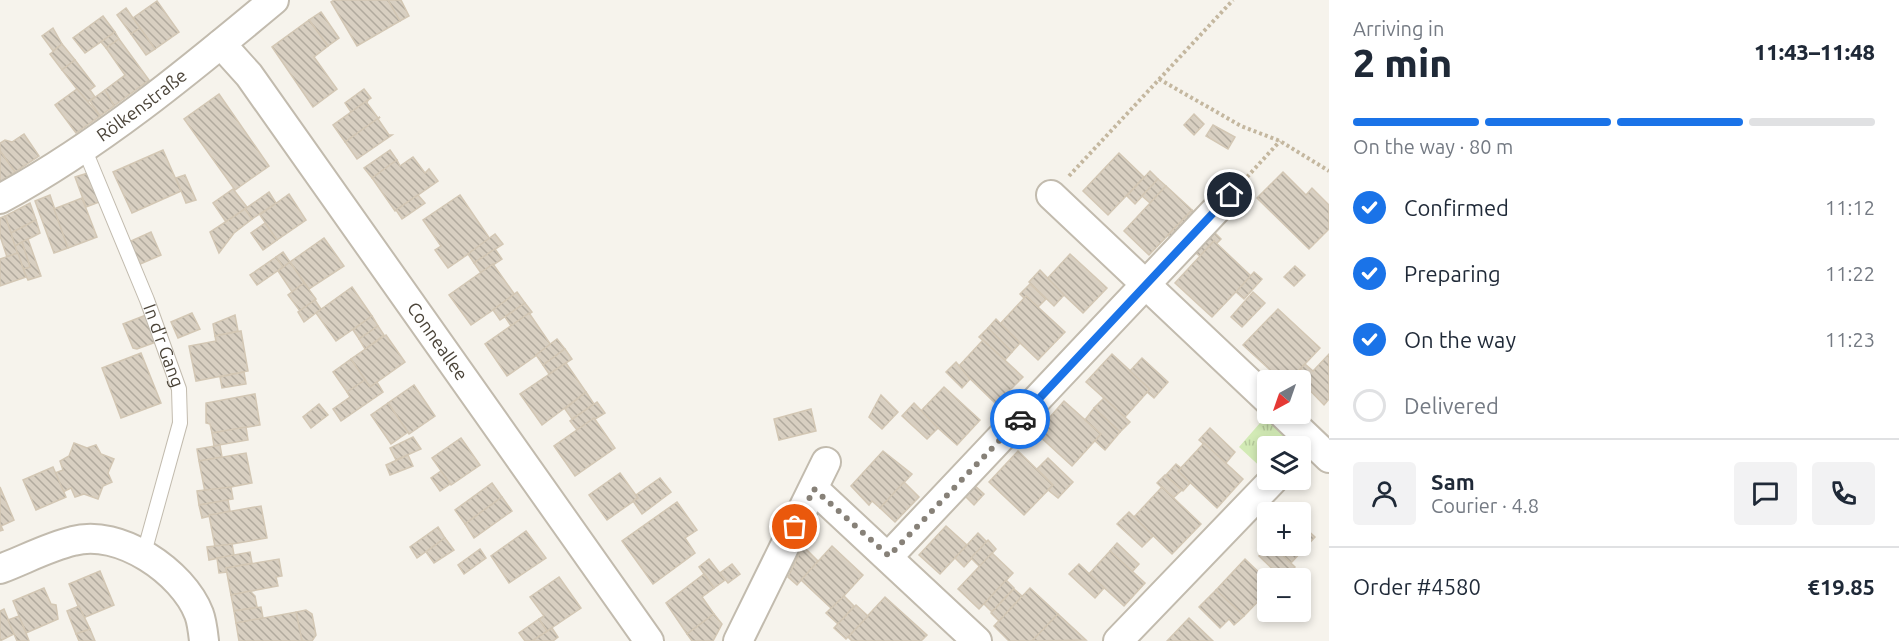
<!DOCTYPE html>
<html lang="en">
<head>
<meta charset="utf-8">
<style>
	body { margin:0; font-family:Ubuntu,sans-serif; background:#f2f2f3; color:#1f2937; height:100vh; display:flex; flex-direction:column; font-size:22px; white-space:nowrap }
	* { box-sizing:border-box; margin:0 }
	p { font-size:20px; color:#747a83 }
	.icon { flex:none; width:33px; height:33px; fill:none; stroke:currentColor; stroke-width:2; stroke-linecap:round; stroke-linejoin:round }
	.map { position:relative; flex:1; overflow:hidden }
	.panel { display:flex; flex-direction:column; background:#fff; width:570px }
	.panel>* { flex:none }
	.needle { width:39px; rotate:220deg }
	.tools { position:absolute; left:1257px; top:370px; display:grid; gap:12px }
	.tools a { display:grid; place-items:center; width:54px; height:54px; border-radius:6px; background:#fff; box-shadow:0 3px 9px #0003; font-size:30px }
	.pin { position:absolute; display:grid; place-items:center; width:51px; height:51px; color:#fff; margin:-26px; border:3px solid #fff; border-radius:50%; box-shadow:0 2px 6px #0007 }
	.courier { position:absolute; display:grid; place-items:center; width:60px; height:60px; margin:-30px; border:4px solid #1a73e8; border-radius:50%; background:#fff; color:#222; box-shadow:0 2px 8px #0007 }
	.summary em { font-style:normal; font-weight:800 }
	.summary div { display:flex; flex-direction:column-reverse }
	.summary { display:flex; align-items:center; justify-content:space-between; height:102px; padding:0 24px }
	h1 { font-size:39px; font-weight:800; line-height:45px }
	.bar { display:grid; grid-template-columns:repeat(4,1fr); gap:9px 6px; align-content:center; height:72px; padding:0 24px }
	.bar i { height:8px; border-radius:4px; background:#e0e1e3 }
	.bar .current { background:#1a73e8 }
	.bar p { grid-column:span 4 }
	.line { display:flex; align-items:center; gap:15px; padding:0 24px; border-top:2px solid #e0e1e3 }
	.line div { flex:1 }
	.round { display:grid; place-items:center; flex:none; width:63px; height:63px; border-radius:6px; background:#f2f2f3 }
	ol { padding:0 24px; list-style:none }
	li { display:flex; align-items:center; gap:18px; height:66px }
	li p { margin-inline-start:auto }
	li .icon { padding:6px; border-radius:50%; background:#1a73e8; color:#fff; stroke-width:4 }
	li:last-child { color:#747a83 }
	li i { width:33px; height:33px; border:3px solid #e0e1e3; border-radius:50% }
	main { display:flex; flex:1; min-height:0 }
	.map>svg:first-child { display:block }
</style>
</head>
<body>
<main>
<div class="map">
<svg width="1329" height="641" viewBox="0 0 1329 641">
	<defs>
		<pattern id="park-tufts" width="24" height="20" patternUnits="userSpaceOnUse" patternTransform="scale(1.5)"><rect width="24" height="20" fill="#d2eab5"/><path d="M3 7l-1-3M5 7V3M7 7l1-3M15 17l-1-3M17 17v-4M19 17l1-3" fill="none" stroke="#b6ca9c"/></pattern>
		<pattern id="building-back-hatch" width="6" height="6" patternUnits="userSpaceOnUse" patternTransform="scale(1.5)"><rect width="6" height="6" fill="#d8cfc1"/><path d="M-1 5l2 2M0 0l6 6M5-1l2 2" fill="none" stroke="#b1aa9e"/></pattern>
	</defs>
	<rect width="100%" height="100%" fill="#f6f3ec"/>
	<path fill="url(#park-tufts)" d="M1267 415 1286 432V447H1268L1267 473 1239 447Z"/>
	<g fill="url(#building-back-hatch)" stroke="#d3c7b4" stroke-width="1.5">
		<path d="M334 0H388L400 21 357 46 331 2Z"/>
		<path d="M388 0H401L409 16 400 21Z"/>
		<path d="M157 1 179 32 155 49 133 18Z"/>
		<path d="M126 8 140 28 131 34 117 15Z"/>
		<path d="M321 12 339 38 328 46 309 20Z"/>
		<path d="M103 16 115 32 85 53 73 38Z"/>
		<path d="M309 20 328 46 314 57 337 89 313 107 272 47Z"/>
		<path d="M53 28 62 44 53 51 42 36Z"/>
		<path d="M140 28 155 49 146 55 131 34Z"/>
		<path d="M115 32 119 39 106 48 101 42Z"/>
		<path d="M119 39 149 80 114 106 105 90 125 75 106 48Z"/>
		<path d="M62 44 75 60 62 70 50 54Z"/>
		<path d="M75 60 95 86 90 90 95 97 87 102 62 70Z"/>
		<path d="M77 89 100 116 76 133 55 105Z"/>
		<path d="M364 89 371 98 351 112 345 103Z"/>
		<path d="M105 90 114 106 100 116 90 101Z"/>
		<path d="M219 94 269 166 235 190 184 119Z"/>
		<path d="M368 100 367 103 378 118 380 117 345 142 333 125Z"/>
		<path d="M1194 114 1204 124 1194 135 1184 125Z"/>
		<path d="M380 117 378 119 389 135H392L357 159 345 142Z"/>
		<path d="M1213 125 1235 137 1228 149 1206 136Z"/>
		<path d="M24 134 39 156 15 172 0 151V143L5 140 12 142Z"/>
		<path d="M163 150 181 191 132 213 113 172Z"/>
		<path d="M390 150 397 160 372 178 364 168Z"/>
		<path d="M0 151 15 172 0 182Z"/>
		<path d="M1119 153 1144 177 1108 215 1083 191Z"/>
		<path d="M413 157 425 173 429 169 438 181 395 211 372 178 397 160 400 166Z"/>
		<path d="M1150 171 1158 179 1135 204 1127 196Z"/>
		<path d="M1283 172 1306 195 1312 188 1329 205V229L1309 249 1257 198Z"/>
		<path d="M88 173 99 202 86 207 75 177Z"/>
		<path d="M185 175 196 200 186 203 176 178Z"/>
		<path d="M1158 179 1166 186 1150 203 1142 196Z"/>
		<path d="M1166 186 1192 210 1149 255 1124 231Z"/>
		<path d="M233 189 247 207 226 222 213 203Z"/>
		<path d="M269 192 276 203 252 219 245 209Z"/>
		<path d="M289 194 306 220 277 240 260 215Z"/>
		<path d="M50 195 68 248 54 253 35 201Z"/>
		<path d="M418 195 425 203 402 219 396 210Z"/>
		<path d="M460 195 490 239 448 268 435 250 441 246 423 220Z"/>
		<path d="M82 198 97 237 68 248 54 209Z"/>
		<path d="M30 203 36 220 11 233 5 216Z"/>
		<path d="M245 209 252 219 234 233 219 253 210 232Z"/>
		<path d="M1192 210 1199 218 1175 243 1168 235Z"/>
		<path d="M5 216 18 253 7 257 0 236V218Z"/>
		<path d="M36 220 40 233 15 246 11 233Z"/>
		<path d="M265 223 277 240 263 250 251 233Z"/>
		<path d="M1212 230 1221 239 1216 244 1214 241 1200 256 1193 251Z"/>
		<path d="M151 232 161 255 138 265 129 242Z"/>
		<path d="M495 234 503 244 474 263 468 254Z"/>
		<path d="M324 238 344 266 309 289 290 262Z"/>
		<path d="M28 239 41 276 28 280 23 269 30 267 22 242Z"/>
		<path d="M1214 241 1251 276 1212 317 1175 283Z"/>
		<path d="M22 242 30 267 23 269 15 246Z"/>
		<path d="M495 249 502 259 481 273 474 263Z"/>
		<path d="M283 252 290 262 283 267 276 257Z"/>
		<path d="M18 253 26 277 0 286V259Z"/>
		<path d="M1070 254 1107 288 1083 313 1047 279Z"/>
		<path d="M276 257 283 267 257 285 250 275Z"/>
		<path d="M290 262 304 283 292 292 278 271Z"/>
		<path d="M493 264 515 295 471 325 449 295Z"/>
		<path d="M1295 266 1305 275 1294 286 1284 277Z"/>
		<path d="M1040 270 1064 295 1054 306 1029 282Z"/>
		<path d="M1254 272 1262 279 1244 299 1236 292Z"/>
		<path d="M304 283 316 299 300 311 288 295Z"/>
		<path d="M1030 284 1046 299 1038 307 1026 296 1024 298 1020 294Z"/>
		<path d="M352 287 372 316 336 341 316 313Z"/>
		<path d="M517 292 525 303 500 320 493 310Z"/>
		<path d="M1253 292 1265 303 1242 327 1231 317Z"/>
		<path d="M1026 296 1065 332 1038 360 1000 324Z"/>
		<path d="M315 300 321 309 304 322 298 312Z"/>
		<path d="M525 303 532 312 511 326 505 317Z"/>
		<path d="M1278 309 1320 348 1289 381H1282L1243 345Z"/>
		<path d="M192 313 200 329 178 338 171 322Z"/>
		<path d="M529 313 551 345 507 376 485 344Z"/>
		<path d="M146 315 156 342 137 349 133 348 123 324Z"/>
		<path d="M235 315 238 331 215 336 213 324Z"/>
		<path d="M372 316 378 326 359 339 353 330Z"/>
		<path d="M996 319 1020 343 1012 352 988 328Z"/>
		<path d="M378 326 384 335 365 349 359 339Z"/>
		<path d="M988 328 1012 352 1005 360 979 337Z"/>
		<path d="M241 331 248 371 196 381 189 346 216 341 215 336Z"/>
		<path d="M386 335 405 362 370 387 351 359Z"/>
		<path d="M557 339 565 349 543 365 536 355Z"/>
		<path d="M983 340 1023 377 996 404 958 367Z"/>
		<path d="M565 349 572 359 549 374 543 365Z"/>
		<path d="M141 353 161 403 121 418 102 368Z"/>
		<path d="M1112 354 1150 389 1125 417 1086 382Z"/>
		<path d="M1329 354V399L1324 405 1295 375 1305 364 1313 371Z"/>
		<path d="M1142 358 1168 382 1154 398 1147 392 1150 389 1130 371Z"/>
		<path d="M351 359 365 380 347 392 333 372Z"/>
		<path d="M956 362 970 379 962 388 946 372Z"/>
		<path d="M566 363 586 392 542 425 520 394Z"/>
		<path d="M244 372 246 384 222 388 220 377Z"/>
		<path d="M365 380 370 387 377 382 383 392 341 421 333 409 350 397 347 392Z"/>
		<path d="M414 385 435 416 409 434 388 403Z"/>
		<path d="M944 387 980 420 957 445 920 412Z"/>
		<path d="M586 392 594 404 572 419 565 409Z"/>
		<path d="M255 394 260 425 212 433 210 424 206 423V403Z"/>
		<path d="M881 395 898 412 882 429 869 417Z"/>
		<path d="M1104 398 1130 422 1120 432 1094 408Z"/>
		<path d="M1064 401 1101 434 1072 466 1036 433Z"/>
		<path d="M597 402 605 413 577 430 570 421Z"/>
		<path d="M388 403 408 432 391 444 371 415Z"/>
		<path d="M914 403 938 428 927 439 902 416Z"/>
		<path d="M319 404 328 415 311 428 303 417Z"/>
		<path d="M1094 408 1120 432 1105 450 1095 441 1101 434 1085 420Z"/>
		<path d="M811 409 816 431 779 440 774 419Z"/>
		<path d="M594 418 615 448 575 476 554 446Z"/>
		<path d="M246 427 248 440 214 446 212 433Z"/>
		<path d="M1210 428 1235 452 1226 463 1199 440Z"/>
		<path d="M413 437 421 449 396 460 390 448Z"/>
		<path d="M461 438 480 465 451 485 432 458Z"/>
		<path d="M74 443 87 448 96 445 101 454 114 459 108 473 112 482 103 486 98 499 84 494 75 497 71 488 63 492 55 473 63 470 60 461 69 456Z"/>
		<path d="M1204 443 1243 479 1217 508 1178 471Z"/>
		<path d="M220 445 222 457 199 461 197 449Z"/>
		<path d="M883 451 912 474 880 508 872 501 869 505 851 486Z"/>
		<path d="M1018 451 1053 485 1024 515 989 482Z"/>
		<path d="M246 453 252 483 205 492 199 461Z"/>
		<path d="M408 455 413 466 390 475 386 465Z"/>
		<path d="M1048 458 1073 482 1058 498 1048 490 1053 485 1037 469Z"/>
		<path d="M1176 464 1181 468 1178 471 1190 483 1183 491 1166 475Z"/>
		<path d="M53 467 66 497 36 510 23 480Z"/>
		<path d="M441 471 450 484 440 491 431 478Z"/>
		<path d="M620 473 638 498 607 520 589 495Z"/>
		<path d="M1165 475 1182 490 1173 498 1157 483Z"/>
		<path d="M660 478 671 492 642 514 633 501 638 498 636 495Z"/>
		<path d="M904 482 919 497 895 522 880 508Z"/>
		<path d="M492 483 502 497 465 524 455 510Z"/>
		<path d="M972 483 984 494 974 505 962 493Z"/>
		<path d="M0 487 14 520 1 526 3 530 0 531Z"/>
		<path d="M231 487 233 499 199 505 197 491Z"/>
		<path d="M1162 487 1201 524 1172 554 1134 517Z"/>
		<path d="M502 497 512 511 474 538 465 524Z"/>
		<path d="M228 500 230 511 202 518 199 505Z"/>
		<path d="M677 502 697 530 685 538 695 553 653 584 622 541Z"/>
		<path d="M261 506 267 538 215 547 209 515Z"/>
		<path d="M1129 512 1153 536 1142 547 1117 524Z"/>
		<path d="M1300 523 1315 537 1291 563 1273 546H1300Z"/>
		<path d="M946 526 967 545 940 574 919 555Z"/>
		<path d="M438 527 445 538 417 558 410 547Z"/>
		<path d="M526 531 546 558 509 583 491 556Z"/>
		<path d="M978 533 987 542 964 567 955 558Z"/>
		<path d="M445 538 454 550 434 563 426 552Z"/>
		<path d="M988 540 996 549 980 567 971 558Z"/>
		<path d="M1117 543 1139 564 1132 572 1110 551Z"/>
		<path d="M232 544 234 555 209 560 207 547Z"/>
		<path d="M803 546 818 561 797 585 788 577Z"/>
		<path d="M832 546 863 575 832 609 801 580Z"/>
		<path d="M1268 546H1273L1295 567 1283 579 1259 556Z"/>
		<path d="M480 549 486 558 464 574 458 565Z"/>
		<path d="M1110 551 1145 583 1124 606 1089 574Z"/>
		<path d="M250 552 252 563 226 568 227 572 219 573 217 558Z"/>
		<path d="M992 553 1013 573 979 609 958 589Z"/>
		<path d="M279 559 282 576 276 577 278 586 231 595 226 568Z"/>
		<path d="M709 559 725 580 714 588 699 567Z"/>
		<path d="M1245 559 1268 581V591L1244 616 1216 590Z"/>
		<path d="M732 564 740 574 728 583 720 573Z"/>
		<path d="M1079 564 1104 588 1095 598 1069 574Z"/>
		<path d="M100 571 114 605 83 618 69 584Z"/>
		<path d="M704 574 714 588 702 597 714 614 687 634 666 603Z"/>
		<path d="M559 577 581 608 547 631 539 619 544 616 530 597Z"/>
		<path d="M1006 580 1014 588 992 612 984 604Z"/>
		<path d="M44 588 51 604 56 605 58 619 26 633 13 601Z"/>
		<path d="M1030 588 1058 614 1032 641H1009L994 626Z"/>
		<path d="M1014 589 1022 596 999 621 991 613Z"/>
		<path d="M1216 590 1244 616 1234 625 1229 619 1220 628 1199 607Z"/>
		<path d="M250 591 255 596 257 607 234 611 231 595Z"/>
		<path d="M844 596 854 606 838 624 826 613Z"/>
		<path d="M885 597 927 635 921 641H852L848 637Z"/>
		<path d="M856 605 868 616 846 639 834 628Z"/>
		<path d="M79 606 90 629 76 634 67 611Z"/>
		<path d="M261 607 263 618 236 623 234 611Z"/>
		<path d="M4 609 14 634 0 641V611Z"/>
		<path d="M306 610 312 614 316 635 312 641H302L296 612Z"/>
		<path d="M296 612 302 641H239L236 623Z"/>
		<path d="M714 614 722 624 713 641H692L687 634Z"/>
		<path d="M1058 614 1086 640 1032 641Z"/>
		<path d="M19 616 26 633 29 641H17L8 620Z"/>
		<path d="M1189 618 1213 641H1167Z"/>
		<path d="M539 619 547 631 532 641H525L519 633Z"/>
		<path d="M552 628 558 637 553 641H532Z"/>
		<path d="M90 629 95 641H79L76 634Z"/>
	</g>
	<g fill="none" stroke-linecap="round" stroke-linejoin="round">
		<defs>
			<g id="lane">
				<path id="s1" d="M84 148 147 300 179 389 180 423 144 553"/>
			</g>
			<g id="street">
				<path id="s2" d="M221 44 249 75 649 641"/>
				<path d="M1051 195 1268 400"/>
				<path id="s3" d="M0 199C98 146 189 71 274 0"/>
				<path d="M1283 414 1329 458"/>
				<path d="M814 489 977 641"/>
				<path d="M889 556 1230 195"/>
				<path d="M0 569C24 560 48 547 73 541 119 528 183 572 199 614 202 622 203 632 204 641"/>
				<path d="M738 641 826 462"/>
				<path d="M1118 641 1273 480"/>
			</g>
		</defs>
		<use href="#lane" stroke="#c2bbae" stroke-width="16"/>
		<use href="#street" stroke="#c2bbae" stroke-width="32"/>
		<g stroke="#c4b79f" stroke-width="4" stroke-dasharray="3 3" stroke-linecap="butt">
			<path d="M1159 79 1241 126 1280 141 1329 171"/>
			<path d="M1069 176 1233 0"/>
			<path d="M1247 177 1280 141"/>
		</g>
		<use href="#lane" stroke="#fff" stroke-width="14"/>
		<use href="#street" stroke="#fff" stroke-width="28"/>
	</g>
	<g fill="none" stroke-linecap="round" stroke-linejoin="round">
		<path stroke="#878178" stroke-width="6" stroke-dasharray="0 10.8" d="M795 527 814 489 889 556 1020 419"/>
		<path stroke="#1a73e8" stroke-width="8" d="M1020 419 1230 195"/>
	</g>
	<g text-anchor="middle" stroke-width="4.5" stroke-linejoin="round" paint-order="stroke">
		<g font-size="18" fill="#4b4439" stroke="#fff">
			<text dy="6" stroke="none"><textPath href="#s3" startOffset="170">Rölkenstraße</textPath></text>
			<text dy="6" stroke="none"><textPath href="#s2" startOffset="368">Conneallee</textPath></text>
			<text dy="6" stroke="none"><textPath href="#s1" startOffset="213">In d'r Gang</textPath></text>
		</g>
	</g>
</svg>
<div class="tools">
<a><svg class="needle" viewBox="-14 -14 28 28"><path d="M0-13l5 13h-10z" fill="#e53935"/><path d="M0 13l5-13h-10z" fill="#747a83"/></svg></a>
<a><svg class="icon" aria-label="layers" viewBox="0 0 24 24"><path d="M12 4l9 5-9 5-9-5zM3 14l9 5 9-5"/></svg></a>
<a>+</a>
<a>−</a>
</div>
<div class="pin" style="left:795px;top:527px;background:#ea580c"><svg class="icon" aria-label="bag" viewBox="0 0 24 24"><path d="M5 8h14l-1 12H6zM9 8a3 3 0 0 1 6 0"/></svg></div>
<div class="pin" style="left:1230px;top:195px;background:#1f2937"><svg class="icon" aria-label="home" viewBox="0 0 24 24"><path d="M3 11l9-7 9 7M6 9v11h12V9"/></svg></div>
<div class="courier" style="left:1020px;top:419px"><svg class="icon" aria-label="car" viewBox="0 0 24 24"><path d="M5 17H2v-5l4-1 3-4h7l3 4 3 1v5h-3M9 17h6M6 11h13"/><circle cx="7" cy="17" r="2"/><circle cx="17" cy="17" r="2"/></svg></div>
</div>
<section class="panel">
<div class="summary"><div><h1>2 min</h1><p>Arriving in</p></div><em>11:43–11:48</em></div>
<div class="bar"><i class="current"></i><i class="current"></i><i class="current"></i><i></i><p>On the way · 80 m</p></div>
<ol>
<li><svg class="icon" aria-label="check" viewBox="0 0 24 24"><path d="M5 12l5 5 9-10"/></svg>Confirmed<p>11:12</p></li>
<li><svg class="icon" aria-label="check" viewBox="0 0 24 24"><path d="M5 12l5 5 9-10"/></svg>Preparing<p>11:22</p></li>
<li><svg class="icon" aria-label="check" viewBox="0 0 24 24"><path d="M5 12l5 5 9-10"/></svg>On the way<p>11:23</p></li>
<li><i></i>Delivered</li>
</ol>
<div class="line" style="height:108px"><a class="round"><svg class="icon" aria-label="person" viewBox="0 0 24 24"><circle cx="12" cy="8" r="4"/><path d="M4 21q1-7 8-7t8 7"/></svg></a><div><b>Sam</b><p>Courier · 4.8</p></div><a class="round"><svg class="icon" aria-label="chat" viewBox="0 0 24 24"><path d="M4 5h16v11H9l-5 4z"/></svg></a><a class="round"><svg class="icon" aria-label="phone" viewBox="0 0 24 24"><path d="M5 4h4l2 5-3 2q2 4 5 5l2-3 5 2v4C11 20 4 13 5 4z"/></svg></a></div>
<div class="line" style="height:78px"><div>Order #4580</div><b>€19.85</b></div>
</section>
</main>
</body>
</html>
